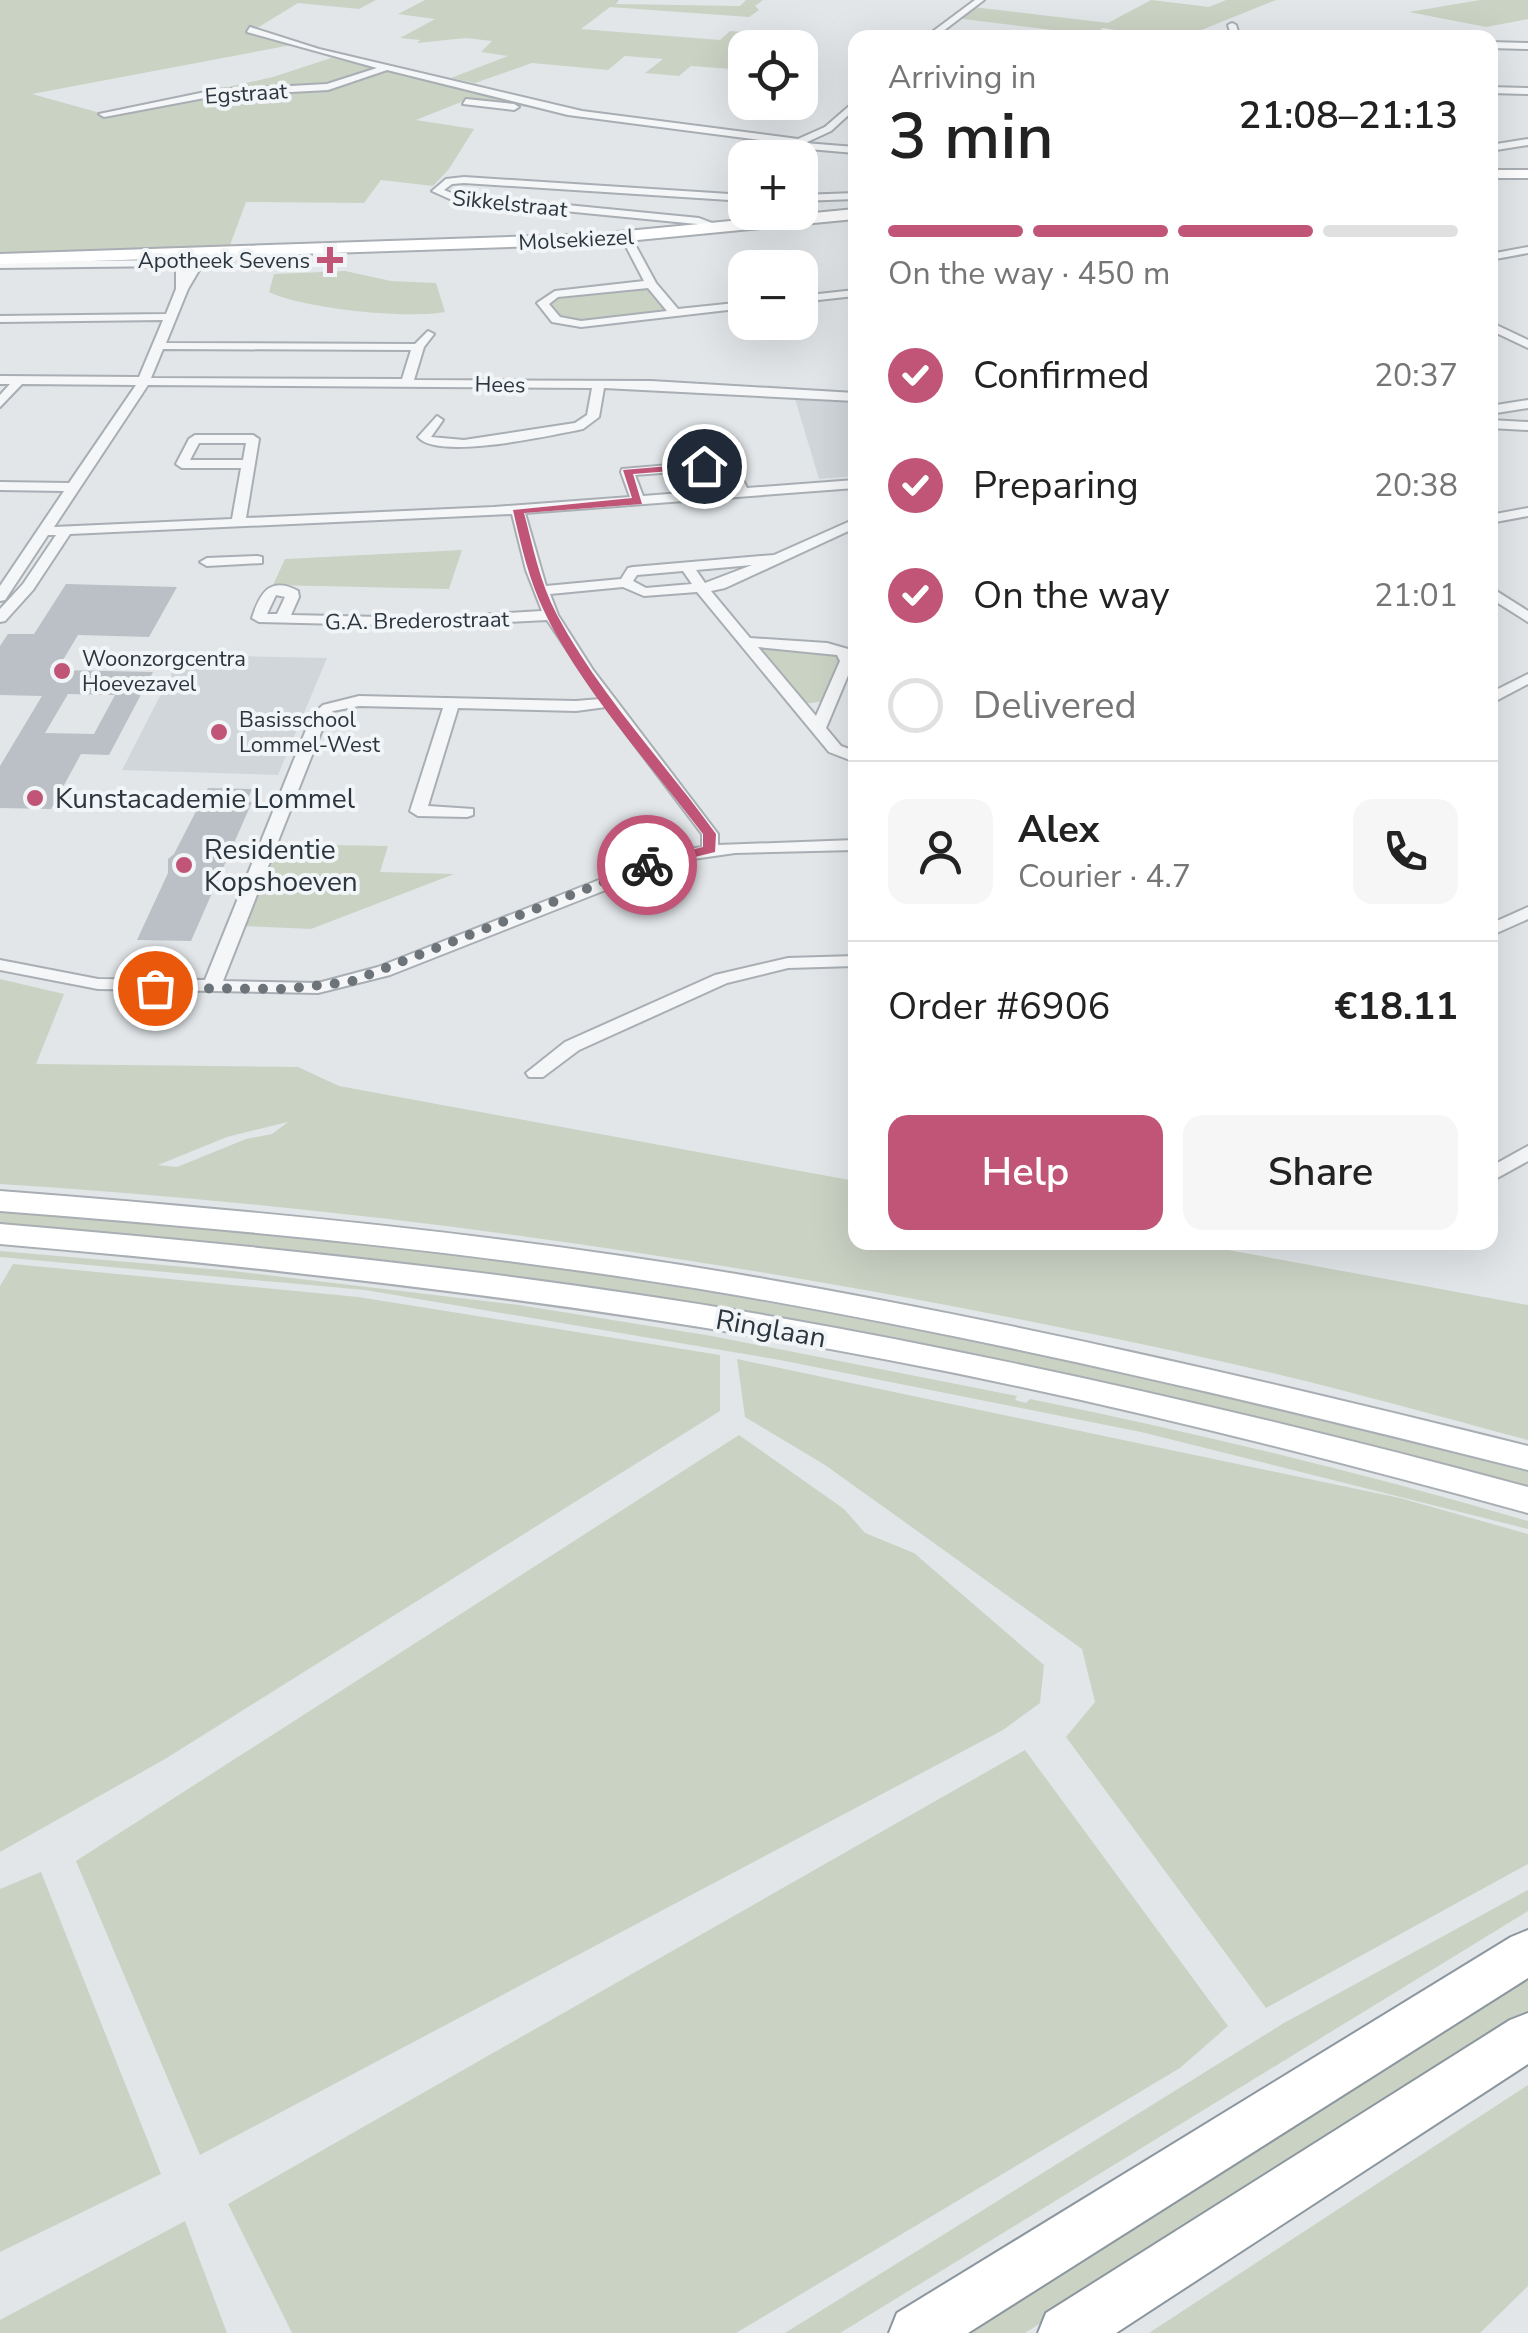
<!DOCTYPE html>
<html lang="en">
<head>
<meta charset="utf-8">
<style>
	body { margin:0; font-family:"Nunito Sans",sans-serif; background:#f6f6f6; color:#222; height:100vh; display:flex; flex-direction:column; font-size:38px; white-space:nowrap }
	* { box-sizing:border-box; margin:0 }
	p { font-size:32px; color:#767676 }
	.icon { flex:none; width:55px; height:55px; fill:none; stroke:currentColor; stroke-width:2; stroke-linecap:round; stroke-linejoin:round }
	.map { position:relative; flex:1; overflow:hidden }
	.sheet { position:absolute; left:848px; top:30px; width:650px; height:1220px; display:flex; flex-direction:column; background:#fff; border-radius:20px; box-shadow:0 10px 40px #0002 }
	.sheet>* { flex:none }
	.controls { position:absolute; left:728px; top:30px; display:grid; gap:20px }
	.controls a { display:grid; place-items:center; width:90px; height:90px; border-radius:20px; background:#fff; box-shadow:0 10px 40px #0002; font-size:50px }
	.pin { position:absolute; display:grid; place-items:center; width:85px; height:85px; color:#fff; margin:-42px; border:5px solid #fff; border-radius:50%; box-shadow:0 2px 10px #0007 }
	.courier { position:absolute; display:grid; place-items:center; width:100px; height:100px; margin:-50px; border:8px solid #c05577; border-radius:50%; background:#fff; color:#222; box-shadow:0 2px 12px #0007 }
	.headline em { font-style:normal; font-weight:600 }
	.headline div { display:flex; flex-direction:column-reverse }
	.headline { display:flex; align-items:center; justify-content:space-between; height:170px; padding:0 40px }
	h1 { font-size:65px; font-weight:600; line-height:75px }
	.bar { display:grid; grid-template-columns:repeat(4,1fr); gap:15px 10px; align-content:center; height:120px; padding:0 40px }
	.bar i { height:12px; border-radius:8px; background:#e0e0e0 }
	.bar .on { background:#c05577 }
	.bar p { grid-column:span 4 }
	.line { display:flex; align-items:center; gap:25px; padding:0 40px; border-top:2px solid #e0e0e0 }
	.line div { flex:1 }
	.round { display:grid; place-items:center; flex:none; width:105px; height:105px; border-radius:20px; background:#f6f6f6 }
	ol { padding:0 40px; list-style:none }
	li { display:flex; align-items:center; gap:30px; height:110px }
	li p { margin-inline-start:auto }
	li .icon { padding:10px; border-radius:50%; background:#c05577; color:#fff; stroke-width:4 }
	li:last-child { color:#767676 }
	li i { width:55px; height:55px; border:5px solid #e0e0e0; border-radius:50% }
	.button { display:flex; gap:20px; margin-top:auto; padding:20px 40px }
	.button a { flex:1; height:115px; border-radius:20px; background:#c05577; color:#fff; font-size:40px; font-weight:600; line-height:115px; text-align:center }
	.button a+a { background:#f6f6f6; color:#222 }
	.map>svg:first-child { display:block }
</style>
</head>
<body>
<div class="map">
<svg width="1528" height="2333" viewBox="0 0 1528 2333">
	<rect width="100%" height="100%" fill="#e2e6e9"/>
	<g fill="#d1d6db">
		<path d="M795 399 855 402V476L819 479Z"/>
		<path d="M181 655 327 658 278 775 122 770Z"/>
	</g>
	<g fill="#cad2c4" fill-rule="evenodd">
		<path d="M0 0H376L359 9 298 3 254 30 297 44 32 94 104 114 273 77 331 58 543 105 536 108 466 100 416 120 474 129 449 169 433 186 381 180 364 203 246 202 230 245 0 253Z"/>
		<path d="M425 0H619L616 4 740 6 746 0H763L755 6 759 10 749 17 610 7 581 29 720 40 730 31 814 37 800 49 745 48V70L691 66 679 76 645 73 663 59 625 56 608 70 532 63 475 83 451 78 508 56 481 52 492 41 466 38 417 43 420 40 400 38 435 19 398 14Z"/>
		<path d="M1151 0 1209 7 1226 0H1276L1184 37H1117L1127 32 1103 28 1093 35 955 18 973 7 1108 23Z"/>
		<path d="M1480 0H1528V19L1486 27 1409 12Z"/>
		<path d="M345 271 391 281 436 283 445 312C406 319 304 309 269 292L274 274Z"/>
		<path d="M645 287 650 289 664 310 580 322 561 318 548 302 555 297Z"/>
		<path d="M462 550 449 589 273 585 285 559Z"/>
		<path d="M764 646 823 649 842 656 825 701 804 704 760 650Z"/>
		<path d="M275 844 388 846 380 872 454 874 311 929 242 926Z"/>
		<path d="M0 979 64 994 36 1064 298 1067 339 1086 855 1181V1242L1190 1243 1528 1305V1440C1430 1414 1332 1386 1233 1364 827 1274 416 1210 0 1184ZM288 1122 272 1134 246 1139 177 1167 158 1165 227 1137Z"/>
		<path d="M0 1211C517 1242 1028 1338 1528 1472V1488C1331 1439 1135 1387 936 1347 627 1285 314 1246 0 1224Z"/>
		<path d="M0 1251 233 1271 519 1305 712 1336 1017 1396 1015 1400 1026 1403 1030 1399C1197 1433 1364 1473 1528 1521V1529L1141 1432 780 1360 365 1290 0 1257Z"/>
		<path d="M13 1264 358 1297 720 1355V1411L165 1759 0 1852V1286Z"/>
		<path d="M737 1359 1400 1498 1528 1534V1864L1266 2008 1066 1737 1095 1702 1082 1649 825 1465 745 1417Z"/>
		<path d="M739 1435 844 1509 865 1533 914 1553 1044 1665 1040 1703 1003 1730 200 2155 76 1861Z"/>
		<path d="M1025 1750 1228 2026 1180 2068 736 2333H292L228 2204Z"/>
		<path d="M41 1872 161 2174 0 2252V1889Z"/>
		<path d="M1528 1890V1911L840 2333H785L1284 2023Z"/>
		<path d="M1528 1976V2013L1025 2333H961Z"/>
		<path d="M1528 2085V2286L1480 2333H1149Z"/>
		<path d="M185 2221 227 2333H0V2320Z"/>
	</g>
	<g fill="#bac0c5" fill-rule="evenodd">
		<path d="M66 584 177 587 149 637 78 635 57 670 153 672 109 755 81 754 51 809 0 808V766L42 696 0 695V646L8 634H34ZM68 694 115 695 94 734 45 733Z"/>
		<path d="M208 788 252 789 246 802H252L191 941 137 940 168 873V859L174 854Z"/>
	</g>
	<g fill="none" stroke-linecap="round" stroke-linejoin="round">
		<defs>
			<g id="minor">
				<path d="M975 0H984L934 38H924Z"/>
				<path d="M1232 23 1236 25 1240 38H1232L1228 25Z"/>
				<path d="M250 27 319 49 582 111 798 139 825 127 855 101V109L831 131 805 143 855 147V153L797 148 785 158H774L791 144 568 115 387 70 328 90 215 96 104 117 99 114 215 90 327 84 377 68 247 32Z"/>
				<path d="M1490 42 1528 43V49L1490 48Z"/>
				<path d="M1490 87 1528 88V94L1490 93Z"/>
				<path d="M466 99 514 104 519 107 514 110 463 104Z"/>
				<path d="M1528 139V145L1490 151V145Z"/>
				<path d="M464 177 745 195V201L464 183 452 184 444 190 454 194 699 218 720 226 721 228 716 231 697 224 452 200 432 191 446 179Z"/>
				<path d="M855 193V199L800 201V195Z"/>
				<path d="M626 234 631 237 656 283 678 309 745 302V308L581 327 552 322 537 303 555 291 644 281 621 237ZM648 288 667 311 581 321 560 317 549 304 558 297Z"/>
				<path d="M1528 247V253L1490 260V254Z"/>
				<path d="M189 248H197L208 255 188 289 166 343 415 344 428 331 434 334 424 347 414 380 651 381 855 393V401L604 388 599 417 583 429C552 435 438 461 418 437L437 416 443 420 431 437 464 440 575 423 587 415 592 388 148 385 54 527 232 519 241 468H182L176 464 189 439 195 435H253L259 439 246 518 494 507 630 497 621 472 622 469 729 460 735 464 747 488 855 480V488L525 513 546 586 621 579 628 568 633 567 774 555 855 519V528L725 588 711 591 750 638 827 643 848 649 854 661 826 728 841 746 855 751V762L829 752 697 592 644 596 623 587 550 594 558 615 593 670 718 834V845L855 840V850L735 853 679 861 390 975 318 993 98 989 0 970V960L98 979 205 980 312 715 323 705 359 696 576 701 600 699 547 620 427 626 259 622 252 618C260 593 270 576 298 591L299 597 291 615 427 618 542 611 526 570 512 514 70 534 33 590 5 621 0 622V609L23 584 56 535H48L5 600 0 601V586L64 491 0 490V482L69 483 136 385 22 384 0 407V395L10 384H0V376L139 377 163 320 0 322V316L166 314 176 289V266L0 268V262L176 260ZM163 349 411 350 402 379 151 378ZM199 443H246L243 460H190ZM725 468 734 489 643 496 635 475ZM752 565 705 583 696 570ZM683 571 692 584 646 588 633 581 637 575ZM276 595 285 597 277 614H267ZM758 647 837 655 840 661 816 716ZM359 706 443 708 410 811 418 816 467 817 473 815V809L428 806 458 708 576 711 606 707 702 834V847L670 852 378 967 318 983 223 981 327 717 333 711Z"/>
				<path d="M855 290V296L800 302V296Z"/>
				<path d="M1490 322 1528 340V348L1490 330Z"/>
				<path d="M1528 400V408L1490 414V406Z"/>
				<path d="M1490 420 1528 422V430L1490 428Z"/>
				<path d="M1528 508V516L1490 523V515Z"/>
				<path d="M257 556 262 557V563L207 566 200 562 207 558Z"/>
				<path d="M1490 587 1528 611V622L1490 598Z"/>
				<path d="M1528 674V684L1490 704V693Z"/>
				<path d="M1528 907V919L1490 936V924Z"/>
				<path d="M855 956V966L788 968 727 983 579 1050 543 1077H529L526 1073 565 1042 715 975 788 958Z"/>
				<path d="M1528 1146V1161L1490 1182V1167Z"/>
			</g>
			<g id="secondary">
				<rect x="1490" y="170" width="38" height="8"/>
				<path d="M855 209V219L596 244 0 264V254L596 234Z"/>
				<path d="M0 1191C246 1210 492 1233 736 1274 1002 1319 1266 1381 1528 1446V1470C1266 1404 1003 1341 736 1295 492 1253 246 1230 0 1211Z"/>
				<path d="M0 1224C259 1246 518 1272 775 1317 1029 1362 1279 1420 1528 1487V1513C1277 1444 1024 1381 767 1338 513 1295 257 1266 0 1244Z"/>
			</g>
			<g id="trunk">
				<path d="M1528 1930V1978L968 2333H889L897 2313 1511 1937Z"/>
				<path d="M1528 2013V2064L1116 2333H1038L1046 2313 1510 2020Z"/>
			</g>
		</defs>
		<use href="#minor" stroke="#a8aeb3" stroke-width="4"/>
		<use href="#secondary" stroke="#a8aeb3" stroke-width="4"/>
		<use href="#trunk" stroke="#8b969e" stroke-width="4"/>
		<use href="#minor" fill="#f5f6f8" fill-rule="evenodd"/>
		<use href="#secondary" fill="#fff" fill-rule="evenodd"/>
		<use href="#trunk" fill="#fff" fill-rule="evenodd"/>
	</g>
	<path fill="#c05577" d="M704 463 708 468 633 474 642 504 524 513C533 547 540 583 557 615 599 694 664 762 716 834L715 852 647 869 640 865 642 862 703 847V834C652 767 581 688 545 613 529 581 521 545 513 510L632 498 623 470Z"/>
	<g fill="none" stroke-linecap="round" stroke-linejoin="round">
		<path stroke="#6c747a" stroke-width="10" stroke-dasharray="0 18" d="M155 988 284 989 350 982 647 865"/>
	</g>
	<g fill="#c05577" stroke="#f2f5f7" stroke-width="4">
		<path d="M325 245h10v10h10v10h-10v10h-10v-10h-10v-10h10z"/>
		<circle cx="62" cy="671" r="10"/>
		<circle cx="219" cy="732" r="10"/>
		<circle cx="35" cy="798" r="10"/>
		<circle cx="184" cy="865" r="10"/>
	</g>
	<g text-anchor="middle" stroke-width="8" stroke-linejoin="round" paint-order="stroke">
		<g font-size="22" fill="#2c363f" stroke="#f2f5f7">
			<text transform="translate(246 93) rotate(-4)" y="8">Egstraat</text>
			<text transform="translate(510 203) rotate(6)" y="8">Sikkelstraat</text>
			<text transform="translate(576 239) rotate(-3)" y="8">Molsekiezel</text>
			<text transform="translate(500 384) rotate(1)" y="8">Hees</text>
			<text transform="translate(417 620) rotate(-1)" y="8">G.A. Brederostraat</text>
		</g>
		<g font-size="22" fill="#2c363f" stroke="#f2f5f7" text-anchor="start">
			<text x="310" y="268" text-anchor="end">Apotheek Sevens</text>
			<text x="82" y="666">Woonzorgcentra<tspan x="82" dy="25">Hoevezavel</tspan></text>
			<text x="239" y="727">Basisschool<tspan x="239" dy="25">Lommel-West</tspan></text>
		</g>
		<g font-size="28" fill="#2c363f" stroke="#f2f5f7" text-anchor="start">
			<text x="55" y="808">Kunstacademie Lommel</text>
			<text x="204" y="859">Residentie<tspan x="204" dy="32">Kopshoeven</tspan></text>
		</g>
		<g font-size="28" fill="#2c363f" stroke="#f2f5f7">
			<text transform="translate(771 1328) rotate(10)" y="10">Ringlaan</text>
		</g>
	</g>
</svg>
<div class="controls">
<a><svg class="icon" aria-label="locate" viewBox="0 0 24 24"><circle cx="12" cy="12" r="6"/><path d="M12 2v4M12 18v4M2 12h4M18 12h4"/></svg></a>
<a>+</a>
<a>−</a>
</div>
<div class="pin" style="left:155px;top:988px;background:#ea580c"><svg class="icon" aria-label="bag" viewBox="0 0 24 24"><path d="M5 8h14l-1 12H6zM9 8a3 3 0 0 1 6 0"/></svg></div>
<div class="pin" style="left:704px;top:466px;background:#1f2937"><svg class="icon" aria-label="home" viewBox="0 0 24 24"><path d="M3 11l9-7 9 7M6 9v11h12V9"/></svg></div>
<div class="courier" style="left:647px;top:865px"><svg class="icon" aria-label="bike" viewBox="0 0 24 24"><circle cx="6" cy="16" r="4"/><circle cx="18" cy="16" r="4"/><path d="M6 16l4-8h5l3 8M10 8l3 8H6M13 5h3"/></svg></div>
<section class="sheet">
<div class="headline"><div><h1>3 min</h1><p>Arriving in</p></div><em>21:08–21:13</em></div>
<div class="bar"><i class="on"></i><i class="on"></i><i class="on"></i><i></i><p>On the way · 450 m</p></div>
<ol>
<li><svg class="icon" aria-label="check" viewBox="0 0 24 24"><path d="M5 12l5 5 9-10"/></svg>Confirmed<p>20:37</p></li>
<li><svg class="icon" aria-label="check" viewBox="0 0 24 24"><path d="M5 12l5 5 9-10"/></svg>Preparing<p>20:38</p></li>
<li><svg class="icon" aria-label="check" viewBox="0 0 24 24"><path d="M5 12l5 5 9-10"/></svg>On the way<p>21:01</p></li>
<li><i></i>Delivered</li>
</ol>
<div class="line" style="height:180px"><a class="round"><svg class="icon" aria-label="person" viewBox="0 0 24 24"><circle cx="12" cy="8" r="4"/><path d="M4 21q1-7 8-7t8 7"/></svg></a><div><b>Alex</b><p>Courier · 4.7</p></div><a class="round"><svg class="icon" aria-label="phone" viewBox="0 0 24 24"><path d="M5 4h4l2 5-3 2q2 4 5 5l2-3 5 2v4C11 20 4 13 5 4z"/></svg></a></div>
<div class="line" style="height:130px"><div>Order #6906</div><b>€18.11</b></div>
<div class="button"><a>Help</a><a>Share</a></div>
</section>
</div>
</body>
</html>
